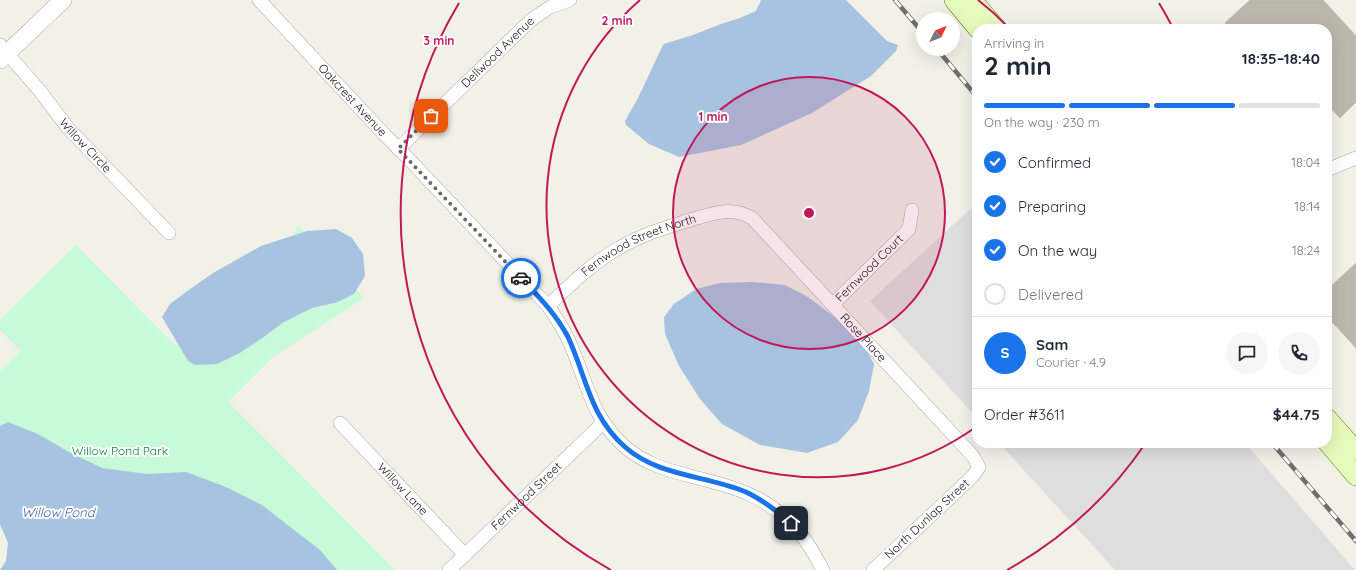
<!DOCTYPE html>
<html lang="en">
<head>
<meta charset="utf-8">
<style>
	body { margin:0; font-family:Quicksand,sans-serif; background:#f6f6f7; color:#1f2937; height:100vh; display:flex; flex-direction:column; font-size:15px; white-space:nowrap }
	* { box-sizing:border-box; margin:0 }
	p { font-size:13px; color:#747a83 }
	.icon { flex:none; width:22px; height:22px; fill:none; stroke:currentColor; stroke-width:2; stroke-linecap:round; stroke-linejoin:round }
	.map { position:relative; flex:1; overflow:hidden }
	.panel { position:absolute; left:972px; top:24px; width:360px; height:424px; display:flex; flex-direction:column; background:#fff; border-radius:16px; box-shadow:0 4px 16px #0002 }
	.panel>* { flex:none }
	.needle { width:26px; rotate:47deg }
	.fabs { position:absolute; left:916px; top:12px; display:grid; gap:8px }
	.fabs a { display:grid; place-items:center; width:44px; height:44px; border-radius:50%; background:#fff; box-shadow:0 4px 16px #0002; font-size:20px }
	.pin { position:absolute; display:grid; place-items:center; width:34px; height:34px; color:#fff; margin:-17px; border-radius:8px; box-shadow:0 2px 6px #0006 }
	.courier { position:absolute; display:grid; place-items:center; width:40px; height:40px; margin:-20px; border:3px solid #1a73e8; border-radius:50%; background:#fff; color:#222; box-shadow:0 1px 5px #0007 }
	.head em { font-style:normal; font-weight:700 }
	.head div { display:flex; flex-direction:column-reverse }
	.head { display:flex; align-items:center; justify-content:space-between; height:68px; padding:0 12px }
	h1 { font-size:26px; font-weight:700; line-height:30px }
	.bar { display:grid; grid-template-columns:repeat(4,1fr); gap:6px 4px; align-content:center; height:48px; padding:0 12px }
	.bar i { height:5px; border-radius:3px; background:#e0e1e3 }
	.bar .active { background:#1a73e8 }
	.bar p { grid-column:span 4 }
	.line { display:flex; align-items:center; gap:10px; padding:0 12px; border-top:1px solid #e0e1e3 }
	.line div { flex:1 }
	.round { display:grid; place-items:center; flex:none; width:42px; height:42px; border-radius:21px; background:#f6f6f7 }
	ol { padding:0 12px; list-style:none }
	li { display:flex; align-items:center; gap:12px; height:44px }
	li p { margin-inline-start:auto }
	li .icon { padding:4px; border-radius:50%; background:#1a73e8; color:#fff; stroke-width:4 }
	li:last-child { color:#747a83 }
	li i { width:22px; height:22px; border:2px solid #e0e1e3; border-radius:50% }
	.map>svg:first-child { display:block }
</style>
</head>
<body>
<div class="map">
<svg width="1356" height="570" viewBox="0 0 1356 570">
	<rect width="100%" height="100%" fill="#f1f1e8"/>
	<g fill="#dfdede">
		<path d="M977 203V418L870 301Z"/>
		<path d="M999 443H1245L1355 570H1115Z"/>
	</g>
	<path fill="#c6fad9" d="M298 225 364 298 273 357 228 402 395 570H42L0 527V371L21 351 0 330V320L76 245 175 345 205 338 282 271Z"/>
	<g fill="#a8c3df">
		<path d="M761 0H846L887 41 898 45 896 51 871 76 812 113 741 145 679 157 649 144 626 125 625 121 638 98 662 47 664 44 693 35 721 24 740 18 756 11Z"/>
		<path d="M336 229 352 238 363 254 365 276 354 294 338 302 312 308 284 322 261 339 238 354 217 364 195 365 188 361 162 317 170 304 186 292 213 273 261 246 307 231Z"/>
		<path d="M753 282 785 285 808 297 836 318 853 335 867 351 874 364 869 391 858 420 838 442 807 453 760 445 722 424 700 399 679 366 665 334 664 317 674 304 696 289 720 283Z"/>
		<path d="M8 422 38 434 69 452 102 468 147 474 186 472 226 487 262 505 320 550 337 570H0L6 561 8 543 0 524V426Z"/>
	</g>
	<g fill="#bbb7ad" stroke="#c3bcaa">
		<path d="M1250 0H1323L1356 36V102L1340 118 1327 104V29H1256L1254 27 1251 29H1231L1225 23Z"/>
		<path d="M1356 263V348L1327 316V290Z"/>
	</g>
	<g fill="none" stroke-linecap="round" stroke-linejoin="round">
		<defs>
			<g id="minor">
				<path id="s1" d="M259 0 384 134 402 152 548 306C555 316 562 326 567 337 587 378 588 413 624 446 643 463 667 470 690 476 737 488 771 496 802 536 811 547 817 559 823 570"/>
				<path id="s2" d="M0 45 40 91 68 128 169 233"/>
				<path id="s3" d="M398 149 531 20 550 7 570 0"/>
				<path d="M1327 170 1356 158"/>
				<path id="s4" d="M833 304 909 229 912 210"/>
				<path id="s5" d="M548 306C570 285 592 263 619 248 642 234 668 227 693 219 716 213 730 206 752 218L973 456 979 467 973 476 873 570"/>
				<path id="s6" d="M340 423 465 555"/>
				<path id="s7" d="M449 570 603 423"/>
			</g>
			<path id="tertiary" d="M0 60 63 0"/>
			<g id="secondary">
				<path d="M954 0 978 29"/>
				<path d="M972 0 997 29"/>
				<path d="M1327 418 1356 451"/>
				<path d="M1327 442 1356 476"/>
			</g>
		</defs>
		<use href="#minor" stroke="#a8a8a8" stroke-width="14"/>
		<use href="#tertiary" stroke="#a8a8a8" stroke-width="18"/>
		<use href="#secondary" stroke="#4d7c04" stroke-width="20"/>
		<use href="#minor" stroke="#fff" stroke-width="13"/>
		<use href="#tertiary" stroke="#fff" stroke-width="17"/>
		<use href="#secondary" stroke="#e6fabd" stroke-width="19"/>
		<defs>
			<g id="rail">
				<path d="M895 0 923 33"/>
				<path d="M937 49 977 97"/>
				<path d="M1272 443 1356 541"/>
			</g>
		</defs>
		<use href="#rail" stroke="#6f6f6f" stroke-width="4.5"/>
		<use href="#rail" stroke="#fff" stroke-width="3" stroke-dasharray="9" stroke-linecap="butt"/>
	</g>
	<g fill="none" stroke-linecap="round" stroke-linejoin="round">
		<path stroke="#6a6a67" stroke-width="4" stroke-dasharray="0 7.2" d="M431 116 398 149 521 278"/>
		<path stroke="#1a73e8" stroke-width="5" d="M521 278C539 297 556 314 568 337 587 378 589 415 625 447 659 477 706 475 746 492 763 500 777 511 791 523"/>
	</g>
	<circle cx="809" cy="213" r="136" fill="#c2185b" fill-opacity=".12"/>
	<g fill="none" stroke="#c2185b" stroke-width="2">
		<circle cx="809" cy="213" r="136"/>
		<path d="M976 427A272 272 0 0 1 640 0M978 0A272 272 0 0 1 1008 27"/>
		<path d="M1145 444A408 408 0 0 1 1007 570M611 570A408 408 0 0 1 459 3M1159 3A408 408 0 0 1 1173 28"/>
	</g>
	<g text-anchor="middle" stroke-width="4" stroke-linejoin="round" paint-order="stroke">
		<g font-size="12" fill="#212121" stroke="#fff">
			<text dy="4" stroke="none"><textPath href="#s3" startOffset="139">Dellwood Avenue</textPath></text>
			<text dy="4" stroke="none"><textPath href="#s1" startOffset="137">Oakcrest Avenue</textPath></text>
			<text dy="4" stroke="none"><textPath href="#s2" startOffset="132">Willow Circle</textPath></text>
			<text dy="4" stroke="none"><textPath href="#s5" startOffset="111">Fernwood Street North</textPath></text>
			<text dy="4" stroke="none"><textPath href="#s4" startOffset="51">Fernwood Court</textPath></text>
			<text dy="4" stroke="none"><textPath href="#s5" startOffset="396">Rose Place</textPath></text>
			<text dy="4" stroke="none"><textPath href="#s6" startOffset="91">Willow Lane</textPath></text>
			<text dy="4" stroke="none"><textPath href="#s7" startOffset="107">Fernwood Street</textPath></text>
			<text transform="translate(927 519) rotate(-43)" y="4">North Dunlap Street</text>
		</g>
		<g font-size="12" fill="#0b8337" stroke="#fff">
			<text x="120" y="455">Willow Pond Park</text>
		</g>
		<g font-size="13" font-style="italic" fill="#4c62b2" stroke="#fff">
			<text x="58" y="517">Willow Pond</text>
		</g>
	</g>
	<circle cx="809" cy="213" r="6" fill="#c2185b" stroke="#fff" stroke-width="2"/>
	<g font-size="12" text-anchor="middle" font-weight="bold" fill="#c2185b" stroke="#fff" stroke-width="4" stroke-linejoin="round" paint-order="stroke">
		<text x="617" y="25">2 min</text>
		<text x="439" y="45">3 min</text>
		<text x="713" y="121">1 min</text>
	</g>
</svg>
<div class="fabs">
<a><svg class="needle" viewBox="-14 -14 28 28"><path d="M0-13l5 13h-10z" fill="#e53935"/><path d="M0 13l5-13h-10z" fill="#747a83"/></svg></a>
</div>
<div class="pin" style="left:431px;top:116px;background:#ea580c"><svg class="icon" aria-label="bag" viewBox="0 0 24 24"><path d="M5 8h14l-1 12H6zM9 8a3 3 0 0 1 6 0"/></svg></div>
<div class="pin" style="left:791px;top:523px;background:#1f2937"><svg class="icon" aria-label="home" viewBox="0 0 24 24"><path d="M3 11l9-7 9 7M6 9v11h12V9"/></svg></div>
<div class="courier" style="left:521px;top:278px"><svg class="icon" aria-label="car" viewBox="0 0 24 24"><path d="M5 17H2v-5l4-1 3-4h7l3 4 3 1v5h-3M9 17h6M6 11h13"/><circle cx="7" cy="17" r="2"/><circle cx="17" cy="17" r="2"/></svg></div>
<section class="panel">
<div class="head"><div><h1>2 min</h1><p>Arriving in</p></div><em>18:35–18:40</em></div>
<div class="bar"><i class="active"></i><i class="active"></i><i class="active"></i><i></i><p>On the way · 230 m</p></div>
<ol>
<li><svg class="icon" aria-label="check" viewBox="0 0 24 24"><path d="M5 12l5 5 9-10"/></svg>Confirmed<p>18:04</p></li>
<li><svg class="icon" aria-label="check" viewBox="0 0 24 24"><path d="M5 12l5 5 9-10"/></svg>Preparing<p>18:14</p></li>
<li><svg class="icon" aria-label="check" viewBox="0 0 24 24"><path d="M5 12l5 5 9-10"/></svg>On the way<p>18:24</p></li>
<li><i></i>Delivered</li>
</ol>
<div class="line" style="height:72px"><b class="round" style="background:#1a73e8;color:#fff">S</b><div><b>Sam</b><p>Courier · 4.9</p></div><a class="round"><svg class="icon" aria-label="chat" viewBox="0 0 24 24"><path d="M4 5h16v11H9l-5 4z"/></svg></a><a class="round"><svg class="icon" aria-label="phone" viewBox="0 0 24 24"><path d="M5 4h4l2 5-3 2q2 4 5 5l2-3 5 2v4C11 20 4 13 5 4z"/></svg></a></div>
<div class="line" style="height:52px"><div>Order #3611</div><b>$44.75</b></div>
</section>
</div>
</body>
</html>
